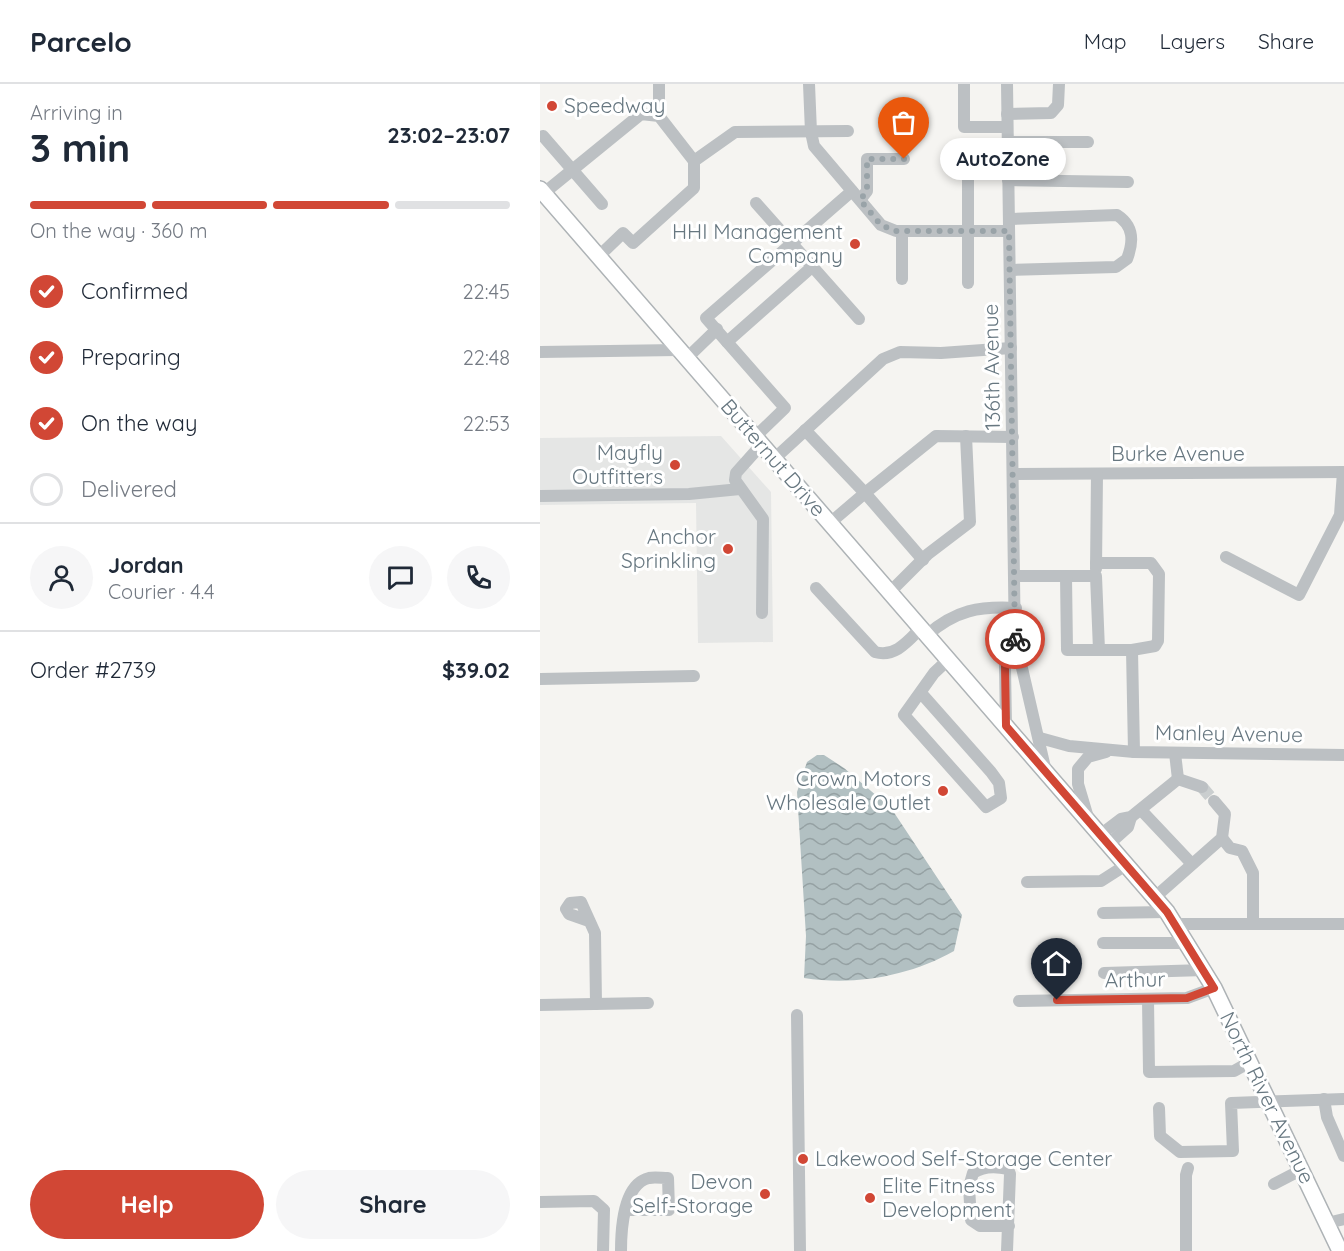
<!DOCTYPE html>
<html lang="en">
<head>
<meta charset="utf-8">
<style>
	body { margin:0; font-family:Quicksand,sans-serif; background:#f6f6f7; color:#1f2937; height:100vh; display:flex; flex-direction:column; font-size:22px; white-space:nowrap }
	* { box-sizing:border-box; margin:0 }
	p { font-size:20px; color:#747a83 }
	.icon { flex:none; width:33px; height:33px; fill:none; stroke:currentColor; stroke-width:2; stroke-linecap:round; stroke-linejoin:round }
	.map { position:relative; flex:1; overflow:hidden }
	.details { display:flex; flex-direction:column; background:#fff; width:540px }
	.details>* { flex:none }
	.pin { position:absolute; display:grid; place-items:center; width:51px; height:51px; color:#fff; margin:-62px -26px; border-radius:50% 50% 50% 0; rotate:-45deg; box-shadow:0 0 6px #0007 }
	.pin .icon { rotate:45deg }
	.courier { position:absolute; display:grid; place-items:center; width:60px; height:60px; margin:-30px; border:4px solid #d14735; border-radius:50%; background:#fff; color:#222; box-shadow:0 2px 8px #0007 }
	.bubble { position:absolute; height:42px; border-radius:21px; background:#fff; box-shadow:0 3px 9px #0003; font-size:20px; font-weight:700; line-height:42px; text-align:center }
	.overview em { font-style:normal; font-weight:700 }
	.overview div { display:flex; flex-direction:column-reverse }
	.overview { display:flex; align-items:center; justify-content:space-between; height:102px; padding:0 30px }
	h1 { font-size:39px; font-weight:700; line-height:45px }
	.bar { display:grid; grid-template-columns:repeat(4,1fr); gap:9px 6px; align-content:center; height:72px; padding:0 30px }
	.bar i { height:8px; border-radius:4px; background:#e0e1e3 }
	.bar .selected { background:#d14735 }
	.bar p { grid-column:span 4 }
	.line { display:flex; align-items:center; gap:15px; padding:0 30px; border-top:2px solid #e0e1e3 }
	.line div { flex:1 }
	.round { display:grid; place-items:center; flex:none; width:63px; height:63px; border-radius:32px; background:#f6f6f7 }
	ol { padding:0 30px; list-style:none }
	li { display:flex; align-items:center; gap:18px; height:66px }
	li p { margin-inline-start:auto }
	li .icon { padding:6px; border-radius:50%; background:#d14735; color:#fff; stroke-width:4 }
	li:last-child { color:#747a83 }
	li i { width:33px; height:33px; border:3px solid #e0e1e3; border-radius:50% }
	.action { display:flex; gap:12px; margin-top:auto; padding:12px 30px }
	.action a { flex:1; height:69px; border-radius:36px; background:#d14735; color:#fff; font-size:24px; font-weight:700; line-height:69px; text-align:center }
	.action a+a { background:#f6f6f7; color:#1f2937 }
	header { display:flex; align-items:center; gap:36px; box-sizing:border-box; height:84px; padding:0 30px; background:#fff; border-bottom:2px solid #e0e1e3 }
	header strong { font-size:28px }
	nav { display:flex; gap:33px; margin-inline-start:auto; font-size:21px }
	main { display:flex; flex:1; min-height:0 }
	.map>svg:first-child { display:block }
</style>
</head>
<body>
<header>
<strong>Parcelo</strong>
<nav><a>Map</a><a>Layers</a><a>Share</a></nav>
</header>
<main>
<section class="details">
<div class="overview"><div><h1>3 min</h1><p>Arriving in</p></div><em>23:02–23:07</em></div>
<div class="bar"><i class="selected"></i><i class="selected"></i><i class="selected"></i><i></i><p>On the way · 360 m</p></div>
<ol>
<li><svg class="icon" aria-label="check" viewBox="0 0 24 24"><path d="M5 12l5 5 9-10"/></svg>Confirmed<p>22:45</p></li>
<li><svg class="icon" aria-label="check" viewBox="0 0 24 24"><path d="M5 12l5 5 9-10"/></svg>Preparing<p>22:48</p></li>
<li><svg class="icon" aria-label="check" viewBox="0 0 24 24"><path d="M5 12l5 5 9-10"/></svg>On the way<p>22:53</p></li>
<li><i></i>Delivered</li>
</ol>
<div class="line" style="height:108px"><a class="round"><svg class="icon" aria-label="person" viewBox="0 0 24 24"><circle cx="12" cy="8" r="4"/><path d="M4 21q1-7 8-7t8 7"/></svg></a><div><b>Jordan</b><p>Courier · 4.4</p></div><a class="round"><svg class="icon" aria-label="chat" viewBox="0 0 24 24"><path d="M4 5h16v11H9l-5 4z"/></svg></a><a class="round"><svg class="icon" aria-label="phone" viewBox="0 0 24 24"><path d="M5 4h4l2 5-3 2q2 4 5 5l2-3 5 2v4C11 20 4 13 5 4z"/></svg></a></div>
<div class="line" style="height:78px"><div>Order #2739</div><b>$39.02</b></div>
<div class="action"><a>Help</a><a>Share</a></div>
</section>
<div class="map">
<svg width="804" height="1167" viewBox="0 0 804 1167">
	<defs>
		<pattern id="water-waves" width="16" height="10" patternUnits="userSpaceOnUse" patternTransform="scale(1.5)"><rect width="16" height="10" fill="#b2c0c2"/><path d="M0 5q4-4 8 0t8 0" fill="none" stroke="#95a1a3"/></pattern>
	</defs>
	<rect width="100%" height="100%" fill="#f5f4f1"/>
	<path fill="#e5e6e5" d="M181 352 231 408 233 558 158 559 156 419 0 421V354Z"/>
	<path fill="url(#water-waves)" d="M277 671H284L304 684 351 724 422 831 414 867C370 892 315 902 264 894L266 852 257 708 267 678Z"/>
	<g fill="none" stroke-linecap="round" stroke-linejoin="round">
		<path stroke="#cacecf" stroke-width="12" stroke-dasharray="12 6" stroke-linecap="butt" d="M662 703 674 717"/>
		<defs>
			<path id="major" d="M0 105 627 828 674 904 800 1167"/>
		</defs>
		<use href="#major" stroke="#aeb3b6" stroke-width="18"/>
		<g stroke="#bcc0c3" stroke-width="12">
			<path d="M269 0 271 48 274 62 341 141 356 147H469"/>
			<path d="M424 0V43H467"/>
			<path d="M467 0 475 565 482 584 506 688"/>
			<path d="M467 30 511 29 518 21 519 0"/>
			<path d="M119 32V0"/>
			<path d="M3 52 62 120"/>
			<path d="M467 58H548"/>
			<path d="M468 96 588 98"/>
			<path d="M4 109 101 30 119 32 154 77 195 48 308 47"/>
			<path d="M320 116 327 107V75H364"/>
			<path d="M216 119 319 235"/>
			<path d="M469 135 577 131C594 142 594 157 587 175L576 183 470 186"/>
			<path d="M362 147V195"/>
			<path d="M58 173 83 149 93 159 154 104V77"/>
			<path d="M428 199V69"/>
			<path d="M187 258 273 182"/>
			<path d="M0 268 138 266"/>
			<path d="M146 275 177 245"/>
			<path d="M265 346 325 409 290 439"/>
			<path d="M215 353 245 324 166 234 312 107"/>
			<path d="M221 361 196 389 195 396 223 435 222 529"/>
			<path d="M234 375 343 275 360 268 401 269 471 264"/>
			<path d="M473 390 804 388"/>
			<path d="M0 412 149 410 200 405"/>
			<path d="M686 473 759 511 800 431 803 388"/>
			<path d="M383 476 325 409 396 352 473 353"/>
			<path d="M556 479H611L619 490 618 557 615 562 592 566"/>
			<path d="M556 485 557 390"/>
			<path d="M475 492H556L559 566H592L594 668"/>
			<path d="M526 492 527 566H559"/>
			<path d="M276 504 335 568C355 574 368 557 381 544"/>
			<path d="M350 508 388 470 430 438 426 352"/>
			<path d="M387 551C416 526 439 522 476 524"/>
			<path d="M0 595 154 592"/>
			<path d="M381 609 451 688 459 699 461 714 446 723 364 631 394 589 409 575"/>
			<path d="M466 642 465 582 475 565"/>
			<path d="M500 654 529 662 594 668 804 671"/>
			<path d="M635 669 638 695"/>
			<path d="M638 695 662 703"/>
			<path d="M601 726 652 780"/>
			<path d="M549 737 538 700V685L548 673 566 668"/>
			<path d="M560 751 581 735 591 733 638 695"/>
			<path d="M682 754 690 764 702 767 713 789V840"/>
			<path d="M569 760 588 743 591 733"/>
			<path d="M487 798 561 797 586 781"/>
			<path d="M614 814 682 754 685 730 674 717"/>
			<path d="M563 829 627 828"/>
			<path d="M49 837 29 830 26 825 30 819 41 818 55 849 56 920"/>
			<path d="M635 840H804"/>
			<path d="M563 859H648"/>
			<path d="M564 889 665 886"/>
			<path d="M608 915 609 988 694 987 710 978"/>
			<path d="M479 917 647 914 674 904"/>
			<path d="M0 921 108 919"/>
			<path d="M257 931 260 1167"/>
			<path d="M784 1015 787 1033 804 1072"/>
			<path d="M619 1024 620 1052 640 1068 693 1067 691 1019 804 1015"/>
			<path d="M734 1100 761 1086"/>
			<path d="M0 1118 54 1117 64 1126 63 1167"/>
			<path d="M787 1139 804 1135"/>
			<path d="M81 1167C81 1147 83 1100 109 1094 114 1093 122 1094 128 1094L129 1126H86"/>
			<path d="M467 1167 470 1090 468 1085C455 1082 443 1082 433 1089L429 1103 431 1136 440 1142H469"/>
			<path d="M646 1167V1091L648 1084"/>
		</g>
		<use href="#major" stroke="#fff" stroke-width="15"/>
	</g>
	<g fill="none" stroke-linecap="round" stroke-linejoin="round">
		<path stroke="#99a3a8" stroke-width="6" stroke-dasharray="0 10.8" d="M364 75H327V107L320 116 341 141 356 147H469L475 555"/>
		<path stroke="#d14735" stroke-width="8" d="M475 555V565L465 582 466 642 627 828 674 904 647 914 517 916"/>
	</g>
	<g fill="#d14735" stroke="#fff" stroke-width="2">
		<circle cx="12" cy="22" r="6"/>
		<circle cx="315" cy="160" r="6"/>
		<circle cx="135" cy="381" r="6"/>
		<circle cx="188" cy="465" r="6"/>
		<circle cx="403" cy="707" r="6"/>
		<circle cx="263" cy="1075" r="6"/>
		<circle cx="225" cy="1110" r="6"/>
		<circle cx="330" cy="1114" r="6"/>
	</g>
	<g text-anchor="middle" stroke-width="6" stroke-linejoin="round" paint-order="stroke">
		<g font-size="21" fill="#677780" stroke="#fff" text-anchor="end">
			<text x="24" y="29" text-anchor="start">Speedway</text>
			<text x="303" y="155">HHI Management<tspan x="303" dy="24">Company</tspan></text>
			<text x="123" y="376">Mayfly<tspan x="123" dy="24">Outfitters</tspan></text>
			<text x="176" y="460">Anchor<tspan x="176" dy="24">Sprinkling</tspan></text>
			<text x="391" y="702">Crown Motors<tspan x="391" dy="24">Wholesale Outlet</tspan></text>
			<text x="275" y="1082" text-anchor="start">Lakewood Self-Storage Center</text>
			<text x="213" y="1105">Devon<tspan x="213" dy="24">Self-Storage</tspan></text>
			<text x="342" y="1109" text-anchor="start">Elite Fitness<tspan x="342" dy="24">Development</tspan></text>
		</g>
		<g font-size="21" fill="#677780" stroke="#fff">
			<text transform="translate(452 283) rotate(-91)" y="7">136th Avenue</text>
			<text x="638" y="377">Burke Avenue</text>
			<text transform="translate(233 374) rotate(49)" y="7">Butternut Drive</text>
			<text transform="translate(689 650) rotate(1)" y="7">Manley Avenue</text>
			<text transform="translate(595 896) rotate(-1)" y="7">Arthur</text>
			<text transform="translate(727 1014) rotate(64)" y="7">North River Avenue</text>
		</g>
	</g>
</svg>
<div class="pin" style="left:364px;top:75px;background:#ea580c"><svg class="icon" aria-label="bag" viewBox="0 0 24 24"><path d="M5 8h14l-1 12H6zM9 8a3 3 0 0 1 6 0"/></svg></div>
<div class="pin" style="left:517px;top:916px;background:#1f2937"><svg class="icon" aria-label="home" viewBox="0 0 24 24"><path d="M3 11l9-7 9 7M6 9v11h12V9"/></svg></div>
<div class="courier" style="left:475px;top:555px"><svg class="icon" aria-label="bike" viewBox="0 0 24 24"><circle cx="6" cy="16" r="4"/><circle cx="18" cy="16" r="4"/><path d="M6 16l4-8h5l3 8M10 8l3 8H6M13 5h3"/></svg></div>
<div class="bubble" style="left:400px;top:54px;width:126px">AutoZone</div>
</div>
</main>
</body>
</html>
